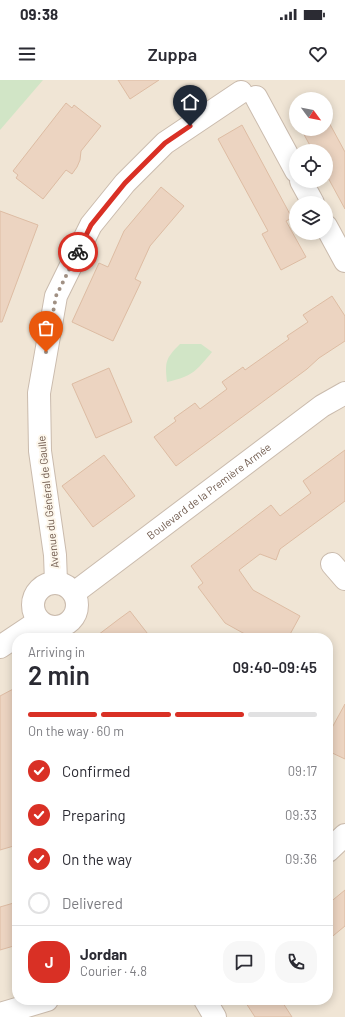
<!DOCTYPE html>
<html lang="en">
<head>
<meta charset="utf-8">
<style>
	body { margin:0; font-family:Barlow,sans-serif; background:#f7f7f7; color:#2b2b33; height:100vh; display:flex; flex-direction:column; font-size:15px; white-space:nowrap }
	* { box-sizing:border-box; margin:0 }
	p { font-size:13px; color:#7c7c81 }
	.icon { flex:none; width:22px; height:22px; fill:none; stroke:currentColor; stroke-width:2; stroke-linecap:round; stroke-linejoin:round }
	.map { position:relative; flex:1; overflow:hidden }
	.side { position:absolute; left:12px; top:553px; width:321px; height:372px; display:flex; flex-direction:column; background:#fff; border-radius:16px; box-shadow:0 2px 10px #0003 }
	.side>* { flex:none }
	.needle { width:26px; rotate:122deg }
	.controls { position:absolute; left:289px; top:12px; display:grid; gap:8px }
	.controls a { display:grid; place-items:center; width:44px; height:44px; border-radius:50%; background:#fff; box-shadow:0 2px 10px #0003; font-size:20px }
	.pin { position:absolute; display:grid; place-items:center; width:34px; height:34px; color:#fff; margin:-41px -17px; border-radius:50% 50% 50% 0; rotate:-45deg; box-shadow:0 0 4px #0007 }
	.pin .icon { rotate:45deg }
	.courier { position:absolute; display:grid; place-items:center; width:40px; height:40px; margin:-20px; border:3px solid #d93025; border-radius:50%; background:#fff; color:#222; box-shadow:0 1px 5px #0007 }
	.summary em { font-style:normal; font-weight:600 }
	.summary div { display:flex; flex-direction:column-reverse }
	.summary { display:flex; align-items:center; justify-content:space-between; height:68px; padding:0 16px }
	h1 { font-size:26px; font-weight:600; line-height:30px }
	.bar { display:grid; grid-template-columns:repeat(4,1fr); gap:6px 4px; align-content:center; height:48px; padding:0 16px }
	.bar i { height:5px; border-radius:3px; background:#e1e1e2 }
	.bar .on { background:#d93025 }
	.bar p { grid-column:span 4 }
	.line { display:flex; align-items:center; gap:10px; padding:0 16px; border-top:1px solid #e1e1e2 }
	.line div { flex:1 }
	.round { display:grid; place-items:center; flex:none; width:42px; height:42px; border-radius:16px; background:#f7f7f7 }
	ol { padding:0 16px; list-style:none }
	li { display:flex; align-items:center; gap:12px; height:44px }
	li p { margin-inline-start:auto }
	li .icon { padding:4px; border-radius:50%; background:#d93025; color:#fff; stroke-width:4 }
	li:last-child { color:#7c7c81 }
	li i { width:22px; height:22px; border:2px solid #e1e1e2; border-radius:50% }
	.status { display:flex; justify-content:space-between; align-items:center; height:28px; padding:0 20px; background:#fff; direction:ltr }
	.status svg { height:11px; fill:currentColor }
	header { display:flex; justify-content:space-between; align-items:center; height:52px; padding:0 16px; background:#fff; font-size:18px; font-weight:600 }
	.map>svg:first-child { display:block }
</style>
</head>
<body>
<div class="status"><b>09:38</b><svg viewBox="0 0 49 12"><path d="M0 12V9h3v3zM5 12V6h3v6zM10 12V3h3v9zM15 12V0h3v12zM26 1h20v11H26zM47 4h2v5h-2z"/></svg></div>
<header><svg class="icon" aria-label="menu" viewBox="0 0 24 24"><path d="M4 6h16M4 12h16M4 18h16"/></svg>Zuppa<svg class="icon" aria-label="heart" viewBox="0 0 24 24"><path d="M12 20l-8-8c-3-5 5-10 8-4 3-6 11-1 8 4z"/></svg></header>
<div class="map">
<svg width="345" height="937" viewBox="0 0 345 937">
	<rect width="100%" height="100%" fill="#faf3e6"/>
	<path fill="#f0e5d5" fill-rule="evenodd" d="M0 0H345V937H0ZM296 19H326V49H296ZM296 71H326V101H296ZM296 123H326V153H296ZM17 558H328V920H17Z"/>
	<g fill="#d1e5c6">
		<path d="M0 0H43L0 50Z"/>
		<path d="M180 264H201L212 272C196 291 193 296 167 302 165 282 165 279 180 264Z"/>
	</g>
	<g fill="#ecd4c1" stroke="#ddbca3">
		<path d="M118 0H159L130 19Z"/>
		<path d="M66 23 72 28 74 25 101 46 81 71 80 80 77 87 72 94 66 90 43 119 16 98 18 95 13 91Z"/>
		<path d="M326 37 345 72V129L326 94V71H313L301 49H326Z"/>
		<path d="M242 45 292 138 286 141 306 177 281 190 262 154 268 151 218 59Z"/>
		<path d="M161 107 184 126 150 166 135 199 141 202 113 261 72 242 99 183 108 187 124 151Z"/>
		<path d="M0 131 38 145 2 242H0Z"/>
		<path d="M332 216 345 236V261L319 278 307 289 176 386 154 357 176 341 174 338 195 323 200 329 227 309 222 302 243 287 245 290 289 259 287 256 308 242 303 235Z"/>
		<path d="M109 288 132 342 96 358 72 304Z"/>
		<path d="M345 370V421L280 469 276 480 260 474 239 490 253 510 300 536 288 558H252L225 543 198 507 203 503 191 486 271 425 280 436 311 413 303 401Z"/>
		<path d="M104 375 135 416 93 447 62 406Z"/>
		<path d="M130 531 151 558H94L119 539Z"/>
		<path d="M17 607V765L0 770V616Z"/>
		<path d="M345 624V679L328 671V655Z"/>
		<path d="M345 810V846L328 860V824Z"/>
		<path d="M17 822V865L0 870V827Z"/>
		<path d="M244 920H281L292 937H255Z"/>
	</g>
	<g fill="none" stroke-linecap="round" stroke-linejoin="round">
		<defs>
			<g id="minor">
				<path d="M256 17 296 91"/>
				<path d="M301 101 313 123"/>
				<path d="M326 146 345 181"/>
				<path d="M332 484 345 499"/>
				<path d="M56 502 55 475 40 371 39 313 56 216 91 145 125 103 165 63 241 12"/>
				<circle cx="55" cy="525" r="22"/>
				<path id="s1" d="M74 513 322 326 345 313"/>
				<path d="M0 567 39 541"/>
				<path d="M328 771 345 755"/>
				<path d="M205 920 215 937"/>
				<path d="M0 934 47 920"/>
			</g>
		</defs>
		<use href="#minor" stroke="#cabbad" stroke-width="24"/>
		<use href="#minor" stroke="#fff" stroke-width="22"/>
	</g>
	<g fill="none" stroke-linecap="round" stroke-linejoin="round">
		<path stroke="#a09083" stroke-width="4" stroke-dasharray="0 7.2" d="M46 272 56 216 78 172"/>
		<path stroke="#d93025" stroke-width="5" d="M78 172 91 145 125 103 165 63 190 46"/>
	</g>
	<g text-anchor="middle" stroke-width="4" stroke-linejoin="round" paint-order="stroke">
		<g font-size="11" fill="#705b4e" stroke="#fdf7ec">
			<text dy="4" stroke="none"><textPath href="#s1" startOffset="169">Boulevard de la Première Armée</textPath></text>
			<text transform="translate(48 422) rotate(-96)" y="4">Avenue du Général de Gaulle</text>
		</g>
	</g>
</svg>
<div class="controls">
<a><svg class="needle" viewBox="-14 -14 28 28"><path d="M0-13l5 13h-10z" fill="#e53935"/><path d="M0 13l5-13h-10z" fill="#7c7c81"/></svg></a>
<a><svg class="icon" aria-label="locate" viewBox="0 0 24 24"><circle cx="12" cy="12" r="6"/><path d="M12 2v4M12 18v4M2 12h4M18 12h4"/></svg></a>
<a><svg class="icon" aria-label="layers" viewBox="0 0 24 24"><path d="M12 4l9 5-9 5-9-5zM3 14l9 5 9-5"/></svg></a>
</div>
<div class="pin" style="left:46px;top:272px;background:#ea580c"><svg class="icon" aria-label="bag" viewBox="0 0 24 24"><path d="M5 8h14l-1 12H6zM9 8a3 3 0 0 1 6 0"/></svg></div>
<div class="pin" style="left:190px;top:46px;background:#1f2937"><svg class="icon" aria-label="home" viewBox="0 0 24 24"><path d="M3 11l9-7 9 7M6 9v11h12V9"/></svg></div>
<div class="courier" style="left:78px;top:172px"><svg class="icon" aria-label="bike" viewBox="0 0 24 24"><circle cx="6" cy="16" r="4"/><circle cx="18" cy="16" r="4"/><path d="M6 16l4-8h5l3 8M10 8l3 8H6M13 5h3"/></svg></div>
<section class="side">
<div class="summary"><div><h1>2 min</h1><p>Arriving in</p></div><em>09:40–09:45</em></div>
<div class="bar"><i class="on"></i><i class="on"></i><i class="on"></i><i></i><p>On the way · 60 m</p></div>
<ol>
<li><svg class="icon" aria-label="check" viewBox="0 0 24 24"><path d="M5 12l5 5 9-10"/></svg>Confirmed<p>09:17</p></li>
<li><svg class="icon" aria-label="check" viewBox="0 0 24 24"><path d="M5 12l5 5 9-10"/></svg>Preparing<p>09:33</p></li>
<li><svg class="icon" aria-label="check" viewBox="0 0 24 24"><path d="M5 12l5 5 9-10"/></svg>On the way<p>09:36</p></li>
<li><i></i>Delivered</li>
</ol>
<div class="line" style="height:72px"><b class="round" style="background:#d93025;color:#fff">J</b><div><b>Jordan</b><p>Courier · 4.8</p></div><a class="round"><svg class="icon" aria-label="chat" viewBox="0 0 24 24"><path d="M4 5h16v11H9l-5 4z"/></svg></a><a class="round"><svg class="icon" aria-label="phone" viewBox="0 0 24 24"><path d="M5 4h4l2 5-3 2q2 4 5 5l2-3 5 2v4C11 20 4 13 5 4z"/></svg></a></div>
</section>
</div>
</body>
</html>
